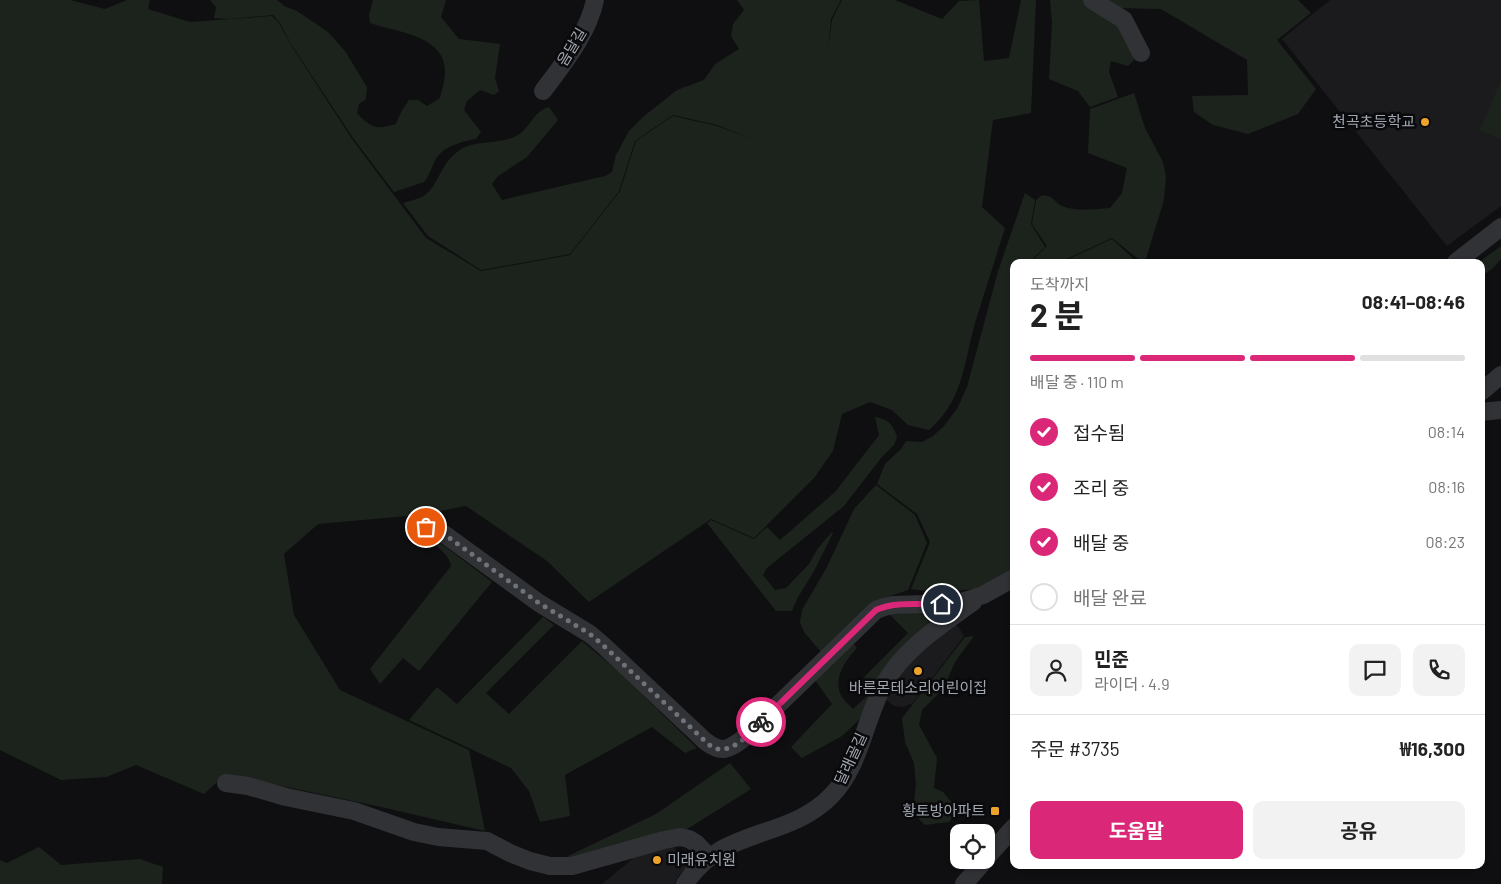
<!DOCTYPE html>
<html lang="ko">
<head>
<meta charset="utf-8">
<style>
	body { margin:0; font-family:Barlow,"Noto Sans KR",sans-serif; background:#f2f2f2; color:#222; height:100vh; display:flex; flex-direction:column; font-size:19px; white-space:nowrap }
	* { box-sizing:border-box; margin:0 }
	p { font-size:16px; color:#767676 }
	.icon { flex:none; width:28px; height:28px; fill:none; stroke:currentColor; stroke-width:2; stroke-linecap:round; stroke-linejoin:round }
	.map { position:relative; flex:1; overflow:hidden }
	.panel { position:absolute; left:1010px; top:259px; width:475px; height:610px; display:flex; flex-direction:column; background:#fff; border-radius:10px; box-shadow:0 1px 4px #0004 }
	.panel>* { flex:none }
	.controls { position:absolute; left:950px; top:824px; display:grid; gap:10px }
	.controls a { display:grid; place-items:center; width:45px; height:45px; border-radius:10px; background:#fff; box-shadow:0 1px 4px #0004; font-size:25px }
	.pin { position:absolute; display:grid; place-items:center; width:42px; height:42px; color:#fff; margin:-21px; border:2px solid #fff; border-radius:50%; box-shadow:0 1px 5px #0007 }
	.courier { position:absolute; display:grid; place-items:center; width:50px; height:50px; margin:-25px; border:4px solid #db2777; border-radius:50%; background:#fff; color:#222; box-shadow:0 1px 6px #0007 }
	.summary em { font-style:normal; font-weight:700 }
	.summary div { display:flex; flex-direction:column-reverse }
	.summary { display:flex; align-items:center; justify-content:space-between; height:85px; padding:0 20px }
	h1 { font-size:32px; font-weight:700; line-height:38px }
	.bar { display:grid; grid-template-columns:repeat(4,1fr); gap:8px 5px; align-content:center; height:60px; padding:0 20px }
	.bar i { height:6px; border-radius:4px; background:#e0e0e0 }
	.bar .on { background:#db2777 }
	.bar p { grid-column:span 4 }
	.line { display:flex; align-items:center; gap:12px; padding:0 20px; border-top:1px solid #e0e0e0 }
	.line div { flex:1 }
	.round { display:grid; place-items:center; flex:none; width:52px; height:52px; border-radius:10px; background:#f2f2f2 }
	ol { padding:0 20px; list-style:none }
	li { display:flex; align-items:center; gap:15px; height:55px }
	li p { margin-inline-start:auto }
	li .icon { padding:5px; border-radius:50%; background:#db2777; color:#fff; stroke-width:4 }
	li:last-child { color:#767676 }
	li i { width:28px; height:28px; border:2px solid #e0e0e0; border-radius:50% }
	.button { display:flex; gap:10px; margin-top:auto; padding:10px 20px }
	.button a { flex:1; height:58px; border-radius:10px; background:#db2777; color:#fff; font-size:20px; font-weight:700; line-height:58px; text-align:center }
	.button a+a { background:#f2f2f2; color:#222 }
	.map>svg:first-child { display:block }
</style>
</head>
<body>
<div class="map">
<svg width="1501" height="884" viewBox="0 0 1501 884">
	<rect width="100%" height="100%" fill="#0f0f11"/>
	<g fill="#1b1b1e">
		<path d="M1330 0H1501V206L1447 246 1282 39Z"/>
		<path d="M950 625 958 626 964 636 913 703 903 707 894 706 884 698 895 676Z"/>
		<path d="M672 845 688 866 678 876 675 884H602L637 855Z"/>
	</g>
	<g fill="#1c231c">
		<path d="M0 0H70L105 9 127 0H150L148 9 190 22 272 16 279 23 291 45 352 139 426 238 481 271 570 255 620 191 636 141 673 116 717 126 758 141 717 125 673 115 635 141 619 191 570 254 481 270 428 236 403 203C410 201 419 199 425 195 441 182 439 164 460 150 477 138 504 147 522 132 531 124 536 110 549 107L558 120 527 157 498 176 492 184 502 200 605 176 612 172 616 155 629 131 643 117 677 90 704 80 715 64 739 49 731 36 733 24 744 10 737 0H841L831 19 828 49 832 20 842 0H895L942 19 959 1 979 0 984 61 1009 58 1021 0H1036L1031 113 993 120 982 207 1005 228C995 260 985 291 975 323 964 363 963 401 929 430L908 425 892 410 870 402 842 414 833 451 814 478 754 538 711 519 589 602 547 561 466 506 419 515 318 524 284 554 294 615 340 690 469 750 485 831 381 807 226 774 204 794 136 765 106 777 61 780 0 750Z"/>
		<path d="M210 0H277L284 6 297 11 328 32 345 51 367 87 366 99 359 104 357 113C371 128 376 130 396 124L401 112 409 100H418L427 106 440 98C442 90 445 80 445 72 446 35 395 32 370 23L369 15 373 0H446L441 17 459 39 500 44 495 78 499 91 494 95 480 90 467 101 464 110 481 132 476 139C463 141 445 146 437 157 432 165 430 175 424 182L394 192 353 138 291 44 280 23 273 15 229 19 214 18 216 7Z"/>
		<path d="M1050 0H1085L1122 24 1135 53V59L1128 66 1111 61 1109 72 1118 97 1090 107 1078 91 1049 79 1052 22Z"/>
		<path d="M1099 0H1298L1311 13 1277 40 1316 89 1298 114 1248 134 1213 125 1194 112 1192 96 1248 95 1247 60 1161 9 1115 8Z"/>
		<path d="M1501 80V139L1480 130Z"/>
		<path d="M1134 93 1145 128 1163 162 1166 176 1164 200 1145 262H1142L1112 238 1060 262H1034L1033 260 1047 246 1032 224 1036 200 1042 195C1057 197 1052 201 1062 206 1077 212 1094 209 1110 208L1122 193 1127 168 1088 153 1090 109Z"/>
		<path d="M1025 193 1035 200 1031 224 1045 247 1031 261 1033 262H1014V569L980 588 941 593 911 589 930 542 917 514 877 484 885 464 901 449 906 441 922 442 933 436 943 427 957 409 967 387 998 271Z"/>
		<path d="M1112 239 1137 262H1062Z"/>
		<path d="M1501 246V259L1494 267 1481 277V262H1479Z"/>
		<path d="M875 417C888 419 893 424 897 437L894 445 881 458 844 506 767 568 763 575 775 590 786 588 809 564 818 548 832 532 833 533 813 573 798 597 792 611H776L707 523 711 520 754 539 767 527 780 540 835 492 879 435Z"/>
		<path d="M876 485 915 515 927 543 908 590 879 600 821 652 804 632 800 622 802 610 827 567 854 509Z"/>
		<path d="M426 535 431 536 492 582 419 671 403 658 380 684 370 669 451 566C450 554 433 544 425 537Z"/>
		<path d="M925 612 930 626 881 676 860 719 842 736 802 758 791 747 832 704 815 680 852 642 857 648C845 661 832 679 842 697 845 702 850 705 853 709L866 697 860 690 861 683 866 675 908 633 889 614Z"/>
		<path d="M543 617 554 625 486 693 509 714 582 641 619 672 697 748 685 753 652 727 565 775 570 816 540 822 529 791 511 768 409 720 437 687 457 704Z"/>
		<path d="M974 636 955 662 943 689 922 710 919 725 937 758 934 788 943 792 958 810 949 822 925 825 913 813 916 784 914 763 905 742 902 718 965 637Z"/>
		<path d="M730 763 751 789 684 831 571 861 568 856 656 814Z"/>
		<path d="M39 847 61 865 140 859 163 867 162 884H0V860L7 863Z"/>
	</g>
	<g fill="none" stroke-linecap="round" stroke-linejoin="round">
		<g stroke="#303236" stroke-width="18">
			<path d="M1092 0 1124 20 1141 53"/>
			<path d="M543 91C563 64 588 34 595 0"/>
			<path d="M1456 262 1501 227"/>
			<path d="M1481 392 1501 375"/>
			<path d="M1481 412 1501 410"/>
			<path d="M425 527 434 529 444 534 539 603 590 634 604 646 705 741C722 754 728 750 744 738L876 610 884 607 893 605 958 603 983 595 1014 578"/>
			<path d="M226 783 248 786 286 797 354 811 414 832 438 837 487 841 510 853 530 861 550 866H572L664 840 680 837 689 839 697 844 709 857"/>
			<path d="M986 858 1014 827"/>
			<path d="M685 884C722 826 787 841 831 796 860 767 864 722 883 686 902 650 941 625 973 602"/>
			<path d="M964 884 985 860"/>
		</g>
	</g>
	<g fill="none" stroke-linecap="round" stroke-linejoin="round">
		<path stroke="#6e7279" stroke-width="5" stroke-dasharray="0 9" d="M426 527 434 529 444 534 539 603 590 634 604 646 705 741C708 743 711 747 714 748 732 755 750 733 761 722"/>
		<path stroke="#db2777" stroke-width="6" d="M761 722 876 610C895 601 921 605 942 604"/>
	</g>
	<g fill="#eda32b" stroke="#0a0a0c" stroke-width="2">
		<circle cx="1425" cy="122" r="5"/>
		<circle cx="918" cy="671" r="5"/>
		<rect x="990" y="806" width="10" height="10" rx="2.5"/>
		<circle cx="657" cy="860" r="5"/>
	</g>
	<g text-anchor="middle" stroke-width="5" stroke-linejoin="round" paint-order="stroke">
		<g font-size="15" fill="#a1a7b1" stroke="#0a0a0c">
			<text transform="translate(572 47) rotate(-59)" y="5">음달길</text>
			<text transform="translate(851 759) rotate(-65)" y="5">달래골길</text>
		</g>
		<g font-size="15" fill="#a1a7b1" stroke="#0a0a0c" text-anchor="end">
			<text x="1415" y="127">천곡초등학교</text>
			<text x="918" y="693" text-anchor="middle">바른몬테소리어린이집</text>
			<text x="985" y="816">황토방아파트</text>
			<text x="667" y="865" text-anchor="start">미래유치원</text>
		</g>
	</g>
</svg>
<div class="controls">
<a><svg class="icon" aria-label="locate" viewBox="0 0 24 24"><circle cx="12" cy="12" r="6"/><path d="M12 2v4M12 18v4M2 12h4M18 12h4"/></svg></a>
</div>
<div class="pin" style="left:426px;top:527px;background:#ea580c"><svg class="icon" aria-label="bag" viewBox="0 0 24 24"><path d="M5 8h14l-1 12H6zM9 8a3 3 0 0 1 6 0"/></svg></div>
<div class="pin" style="left:942px;top:604px;background:#1f2937"><svg class="icon" aria-label="home" viewBox="0 0 24 24"><path d="M3 11l9-7 9 7M6 9v11h12V9"/></svg></div>
<div class="courier" style="left:761px;top:722px"><svg class="icon" aria-label="bike" viewBox="0 0 24 24"><circle cx="6" cy="16" r="4"/><circle cx="18" cy="16" r="4"/><path d="M6 16l4-8h5l3 8M10 8l3 8H6M13 5h3"/></svg></div>
<section class="panel">
<div class="summary"><div><h1>2 분</h1><p>도착까지</p></div><em>08:41–08:46</em></div>
<div class="bar"><i class="on"></i><i class="on"></i><i class="on"></i><i></i><p>배달 중 · 110 m</p></div>
<ol>
<li><svg class="icon" aria-label="check" viewBox="0 0 24 24"><path d="M5 12l5 5 9-10"/></svg>접수됨<p>08:14</p></li>
<li><svg class="icon" aria-label="check" viewBox="0 0 24 24"><path d="M5 12l5 5 9-10"/></svg>조리 중<p>08:16</p></li>
<li><svg class="icon" aria-label="check" viewBox="0 0 24 24"><path d="M5 12l5 5 9-10"/></svg>배달 중<p>08:23</p></li>
<li><i></i>배달 완료</li>
</ol>
<div class="line" style="height:90px"><a class="round"><svg class="icon" aria-label="person" viewBox="0 0 24 24"><circle cx="12" cy="8" r="4"/><path d="M4 21q1-7 8-7t8 7"/></svg></a><div><b>민준</b><p>라이더 · 4.9</p></div><a class="round"><svg class="icon" aria-label="chat" viewBox="0 0 24 24"><path d="M4 5h16v11H9l-5 4z"/></svg></a><a class="round"><svg class="icon" aria-label="phone" viewBox="0 0 24 24"><path d="M5 4h4l2 5-3 2q2 4 5 5l2-3 5 2v4C11 20 4 13 5 4z"/></svg></a></div>
<div class="line" style="height:65px"><div>주문 #3735</div><b>₩16,300</b></div>
<div class="button"><a>도움말</a><a>공유</a></div>
</section>
</div>
</body>
</html>
